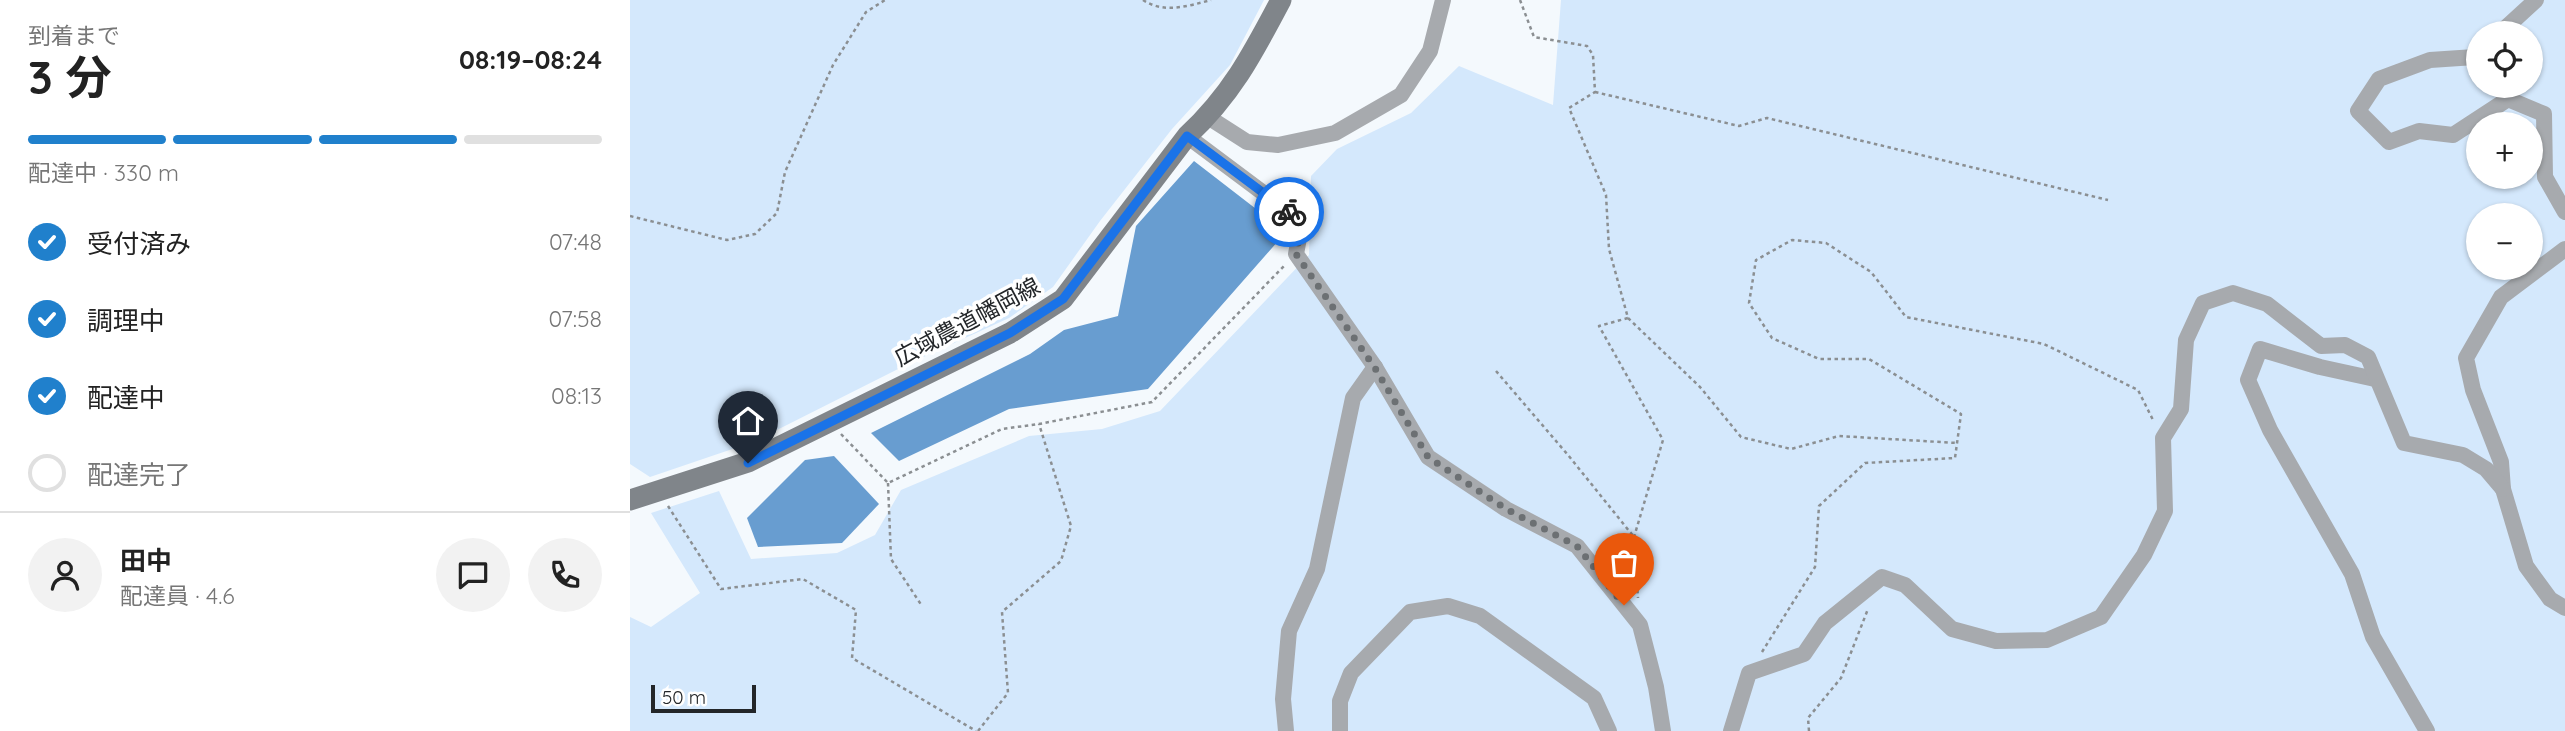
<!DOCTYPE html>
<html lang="ja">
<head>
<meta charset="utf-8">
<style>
	body { margin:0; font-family:Quicksand,"Noto Sans JP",sans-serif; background:#f2f2f2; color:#222; height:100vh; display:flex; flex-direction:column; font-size:26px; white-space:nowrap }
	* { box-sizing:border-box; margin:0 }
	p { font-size:23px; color:#767676 }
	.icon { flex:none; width:38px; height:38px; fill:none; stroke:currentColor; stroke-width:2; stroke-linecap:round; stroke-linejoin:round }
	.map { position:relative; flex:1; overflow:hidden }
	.sheet { display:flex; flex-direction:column; background:#fff; width:630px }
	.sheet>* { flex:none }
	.tools { position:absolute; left:1836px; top:21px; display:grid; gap:14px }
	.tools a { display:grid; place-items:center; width:77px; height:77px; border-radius:50%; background:#fff; box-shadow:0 2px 5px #0004; font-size:35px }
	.scale { position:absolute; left:21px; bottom:18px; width:105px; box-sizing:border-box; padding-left:7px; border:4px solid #232629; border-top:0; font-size:19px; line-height:24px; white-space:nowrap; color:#232629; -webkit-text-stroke:5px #fff; paint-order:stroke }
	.pin { position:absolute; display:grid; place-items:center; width:60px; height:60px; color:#fff; margin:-72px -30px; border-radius:50% 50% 50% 0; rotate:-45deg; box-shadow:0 0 7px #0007 }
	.pin .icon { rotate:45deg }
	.courier { position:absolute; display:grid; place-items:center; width:70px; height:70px; margin:-35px; border:5px solid #1a73e8; border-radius:50%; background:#fff; color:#222; box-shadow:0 2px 9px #0007 }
	.overview em { font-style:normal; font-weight:700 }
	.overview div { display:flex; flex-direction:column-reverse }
	.overview { display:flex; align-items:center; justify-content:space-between; height:119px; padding:0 28px }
	h1 { font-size:46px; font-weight:700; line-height:52px }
	.bar { display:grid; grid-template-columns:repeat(4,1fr); gap:10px 7px; align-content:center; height:84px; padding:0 28px }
	.bar i { height:9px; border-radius:5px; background:#e0e0e0 }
	.bar .current { background:#2080cc }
	.bar p { grid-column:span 4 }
	.line { display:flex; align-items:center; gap:18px; padding:0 28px; border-top:2px solid #e0e0e0 }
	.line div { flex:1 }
	.round { display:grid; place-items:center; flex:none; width:74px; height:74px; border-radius:37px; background:#f2f2f2 }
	ol { padding:0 28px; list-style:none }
	li { display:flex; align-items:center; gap:21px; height:77px }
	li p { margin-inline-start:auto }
	li .icon { padding:7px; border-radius:50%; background:#2080cc; color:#fff; stroke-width:4 }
	li:last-child { color:#767676 }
	li i { width:38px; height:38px; border:4px solid #e0e0e0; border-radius:50% }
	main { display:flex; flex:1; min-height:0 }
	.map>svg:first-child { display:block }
</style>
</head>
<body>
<main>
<section class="sheet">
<div class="overview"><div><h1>3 分</h1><p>到着まで</p></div><em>08:19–08:24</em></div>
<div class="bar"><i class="current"></i><i class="current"></i><i class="current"></i><i></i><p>配達中 · 330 m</p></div>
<ol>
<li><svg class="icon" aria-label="check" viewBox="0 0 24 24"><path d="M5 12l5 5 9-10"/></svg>受付済み<p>07:48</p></li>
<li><svg class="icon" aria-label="check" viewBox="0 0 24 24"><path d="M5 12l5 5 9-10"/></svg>調理中<p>07:58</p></li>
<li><svg class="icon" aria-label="check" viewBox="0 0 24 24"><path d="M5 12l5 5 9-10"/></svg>配達中<p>08:13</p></li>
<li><i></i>配達完了</li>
</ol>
<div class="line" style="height:126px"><a class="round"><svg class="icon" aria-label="person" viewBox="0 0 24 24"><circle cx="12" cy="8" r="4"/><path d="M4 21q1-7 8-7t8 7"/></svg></a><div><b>田中</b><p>配達員 · 4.6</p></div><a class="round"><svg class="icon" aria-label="chat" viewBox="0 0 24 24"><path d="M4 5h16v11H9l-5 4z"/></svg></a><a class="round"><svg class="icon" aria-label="phone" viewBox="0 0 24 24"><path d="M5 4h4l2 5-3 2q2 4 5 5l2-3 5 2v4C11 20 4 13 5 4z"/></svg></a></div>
</section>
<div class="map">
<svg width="1935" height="731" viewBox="0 0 1935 731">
	<rect width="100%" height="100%" fill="#f4f9fd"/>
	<g fill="#d4e8fc" fill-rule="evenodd">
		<path d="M0 0H634L600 65 542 129 470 221 423 287 379 318 278 364 123 442 20 477 0 464Z"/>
		<path d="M931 0H1935V731H0V617L21 627 70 593 21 513 89 491 121 559 207 553 245 535 271 490 399 436 472 429 530 411 679 255 681 176 707 149 781 113 829 66 923 105ZM1848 33H1900V86H1848ZM1848 124H1900V177H1848ZM1848 215H1900V268H1848Z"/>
	</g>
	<g fill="#689dd0">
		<path d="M564 161 656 232 518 389 379 409 269 461 241 433 400 354 434 330 488 316 506 226Z"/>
		<path d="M204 456 249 504 212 543 128 547 117 518 175 460Z"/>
	</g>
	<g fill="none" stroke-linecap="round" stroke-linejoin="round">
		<g stroke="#8b8f92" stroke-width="2.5" stroke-dasharray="3.5 3.5" stroke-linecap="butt">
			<path d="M513 0C534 14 558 6 581 0"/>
			<path d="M890 0 904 37 957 46 963 55 965 92 939 108 976 195 979 249 998 318 969 326 1033 440 1004 537 1008 598"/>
			<path d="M965 92 1109 126 1137 118 1478 200"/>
			<path d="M0 216 97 240 125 234 147 213 155 172 203 65 236 12 255 0"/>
			<path d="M998 318 1070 387 1111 437 1161 449 1209 436 1327 443"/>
			<path d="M866 371 938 455 1004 537"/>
			<path d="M211 434 258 483 372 429 409 424 522 402 656 264"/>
			<path d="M258 483 261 559 292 606"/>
			<path d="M38 506 91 589 173 579 226 610 222 658 346 731"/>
			<path d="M1132 652 1185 567 1189 506 1235 463 1325 458 1331 414 1239 359H1189L1142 338 1119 303 1126 260 1162 240 1196 243 1241 272 1276 317 1414 344 1508 390 1524 422"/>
			<path d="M348 731 378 693 372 612 431 561 441 526 409 424"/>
			<path d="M1179 731 1178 718 1211 678 1238 609"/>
		</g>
		<g stroke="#a7aaae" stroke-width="16">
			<path d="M1870 33 1906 0"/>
			<path d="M1848 55 1845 57 1800 60 1749 79 1728 111 1759 142 1789 131 1823 135 1878 99 1914 114 1915 177 1935 212"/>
			<path d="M578 117 617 142 648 145 705 133 771 95 800 51 813 0"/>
			<path d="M557 136 672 222 666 254 745 367 798 457 876 509 947 546 1010 625 1026 687 1033 731"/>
			<path d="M1935 249 1871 297 1836 358 1843 390 1871 462 1873 489 1896 566 1920 599 1935 608"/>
			<path d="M1745 379 1690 367 1630 349 1618 380 1640 430 1722 574 1743 637 1797 731"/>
			<path d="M656 731 653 699 659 631 687 569 723 398 745 367"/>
			<path d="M710 731V701L721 673 780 612 818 606 850 616 964 698 979 731"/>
			<path d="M1101 731 1119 673 1174 654 1195 623 1252 577 1275 585 1322 629 1366 641 1417 640 1471 617 1514 555 1535 511 1533 438 1551 409 1556 340 1573 303 1603 293 1637 304 1691 346 1715 345 1738 357 1774 443 1833 455 1856 469 1873 489"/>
		</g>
		<path stroke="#80858a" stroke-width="21" d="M0 500 118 462 380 333 433 299 557 136C602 94 623 53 651 0"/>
	</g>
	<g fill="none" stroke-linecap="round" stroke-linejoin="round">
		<path stroke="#6c7073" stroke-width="7" stroke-dasharray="0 12.6" d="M659 212 672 222 666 254 745 368 798 457 876 509 947 546 994 605"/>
		<path stroke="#1a73e8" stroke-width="9" d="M118 463 380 333 433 299 557 136 659 212"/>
	</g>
	<g text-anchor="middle" stroke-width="7" stroke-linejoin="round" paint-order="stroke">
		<g font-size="23" fill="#232629" stroke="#fff">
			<text transform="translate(337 322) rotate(-28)" y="8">広域農道幡岡線</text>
		</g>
	</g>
</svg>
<div class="tools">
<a><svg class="icon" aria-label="locate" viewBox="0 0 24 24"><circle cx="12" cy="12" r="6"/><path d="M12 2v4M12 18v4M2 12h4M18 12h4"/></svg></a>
<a>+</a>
<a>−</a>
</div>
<div class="scale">50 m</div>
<div class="pin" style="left:994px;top:605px;background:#ea580c"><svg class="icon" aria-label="bag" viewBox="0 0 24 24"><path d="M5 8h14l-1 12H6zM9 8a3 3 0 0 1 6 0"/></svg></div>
<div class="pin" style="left:118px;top:463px;background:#1f2937"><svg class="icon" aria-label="home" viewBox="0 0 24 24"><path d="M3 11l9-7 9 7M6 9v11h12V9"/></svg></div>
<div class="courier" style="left:659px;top:212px"><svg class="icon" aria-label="bike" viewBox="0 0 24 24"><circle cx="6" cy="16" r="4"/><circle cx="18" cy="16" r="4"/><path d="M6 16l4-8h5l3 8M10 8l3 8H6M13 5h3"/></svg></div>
</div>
</main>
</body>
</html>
